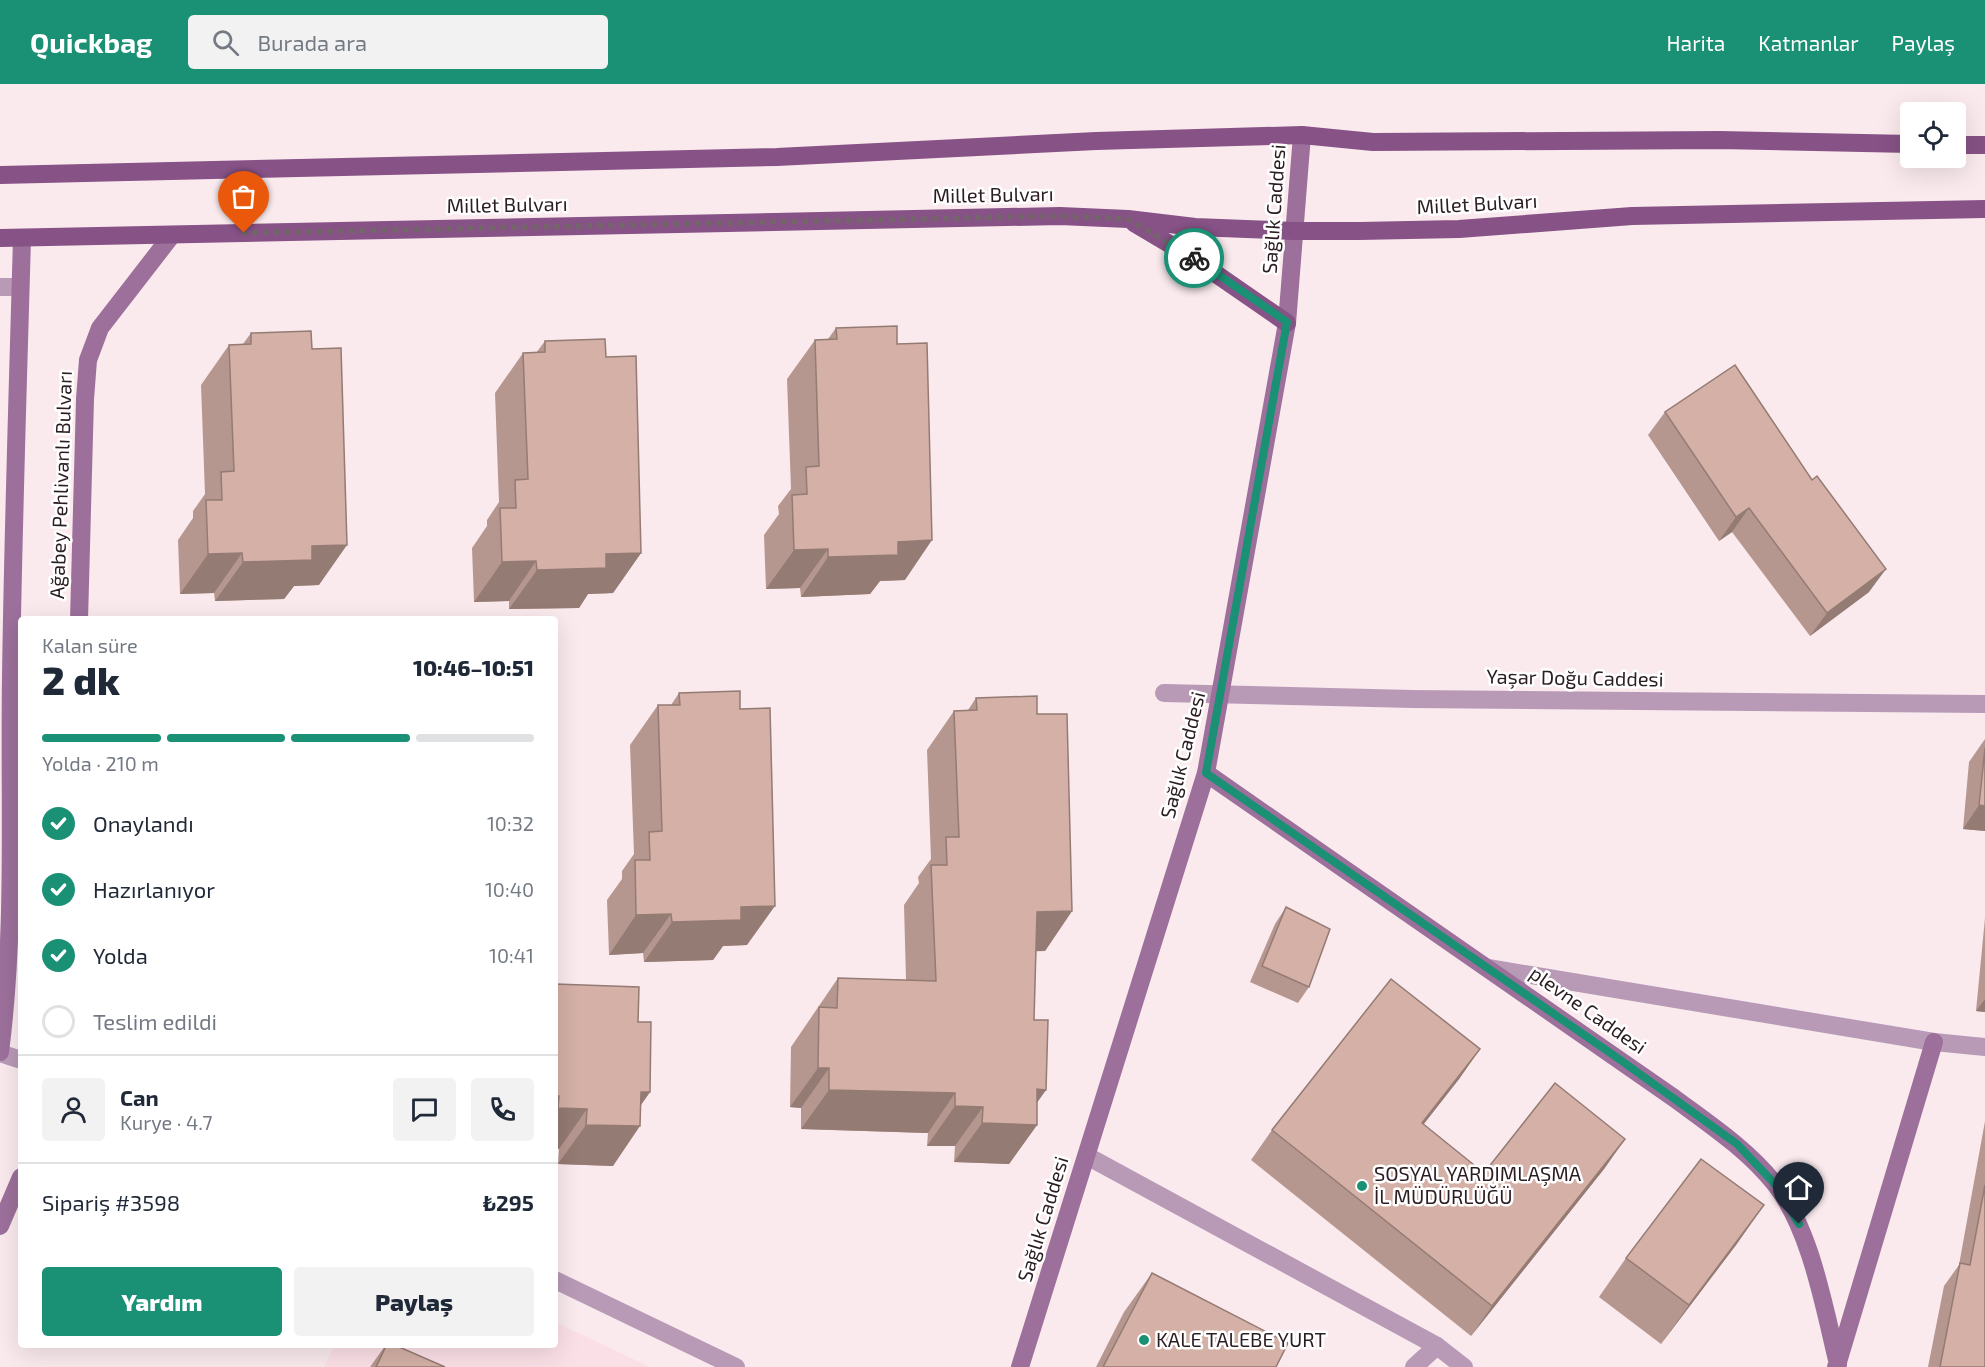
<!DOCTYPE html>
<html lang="tr">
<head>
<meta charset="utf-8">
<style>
	body { margin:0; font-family:"Exo 2",sans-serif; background:#f2f2f3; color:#1f2937; height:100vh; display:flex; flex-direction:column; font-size:22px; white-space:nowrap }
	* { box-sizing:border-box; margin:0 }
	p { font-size:20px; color:#747a83 }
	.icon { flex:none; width:33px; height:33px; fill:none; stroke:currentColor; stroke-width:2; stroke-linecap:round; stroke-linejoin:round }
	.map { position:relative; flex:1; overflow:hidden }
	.drawer { position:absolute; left:18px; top:532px; width:540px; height:732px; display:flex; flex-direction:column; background:#fff; border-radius:6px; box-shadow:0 6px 24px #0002 }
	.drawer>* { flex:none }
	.buttons { position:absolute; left:1900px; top:18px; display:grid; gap:12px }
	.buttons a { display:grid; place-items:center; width:66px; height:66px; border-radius:6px; background:#fff; box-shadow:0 6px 24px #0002; font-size:30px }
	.pin { position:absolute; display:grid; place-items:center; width:51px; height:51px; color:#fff; margin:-62px -26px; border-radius:50% 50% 50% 0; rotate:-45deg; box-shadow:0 0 6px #0007 }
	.pin .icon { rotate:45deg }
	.courier { position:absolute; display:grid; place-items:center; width:60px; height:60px; margin:-30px; border:4px solid #1a9074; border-radius:50%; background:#fff; color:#222; box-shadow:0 2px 8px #0007 }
	.overview em { font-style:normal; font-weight:800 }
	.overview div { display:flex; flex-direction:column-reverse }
	.overview { display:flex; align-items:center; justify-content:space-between; height:102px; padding:0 24px }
	h1 { font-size:39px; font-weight:800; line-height:45px }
	.bar { display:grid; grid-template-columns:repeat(4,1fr); gap:9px 6px; align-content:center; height:72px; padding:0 24px }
	.bar i { height:8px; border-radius:4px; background:#e0e1e3 }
	.bar .current { background:#1a9074 }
	.bar p { grid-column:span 4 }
	.line { display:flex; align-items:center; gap:15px; padding:0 24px; border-top:2px solid #e0e1e3 }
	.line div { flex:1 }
	.round { display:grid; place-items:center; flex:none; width:63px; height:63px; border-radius:6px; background:#f2f2f3 }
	ol { padding:0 24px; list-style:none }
	li { display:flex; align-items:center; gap:18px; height:66px }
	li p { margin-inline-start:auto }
	li .icon { padding:6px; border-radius:50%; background:#1a9074; color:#fff; stroke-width:4 }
	li:last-child { color:#747a83 }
	li i { width:33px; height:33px; border:3px solid #e0e1e3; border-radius:50% }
	.button { display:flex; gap:12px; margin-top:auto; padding:12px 24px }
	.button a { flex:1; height:69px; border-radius:6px; background:#1a9074; color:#fff; font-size:24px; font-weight:800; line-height:69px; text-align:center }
	.button a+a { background:#f2f2f3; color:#1f2937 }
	header { display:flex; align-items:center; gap:36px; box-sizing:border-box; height:84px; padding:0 30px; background:#1a9074; color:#fff }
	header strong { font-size:28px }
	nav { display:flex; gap:33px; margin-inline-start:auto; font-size:21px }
	.search { width:420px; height:54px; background:#f2f2f3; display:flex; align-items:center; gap:15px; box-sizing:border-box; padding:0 21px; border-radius:6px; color:#747a83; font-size:22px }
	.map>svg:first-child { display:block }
</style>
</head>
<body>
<header>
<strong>Quickbag</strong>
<div class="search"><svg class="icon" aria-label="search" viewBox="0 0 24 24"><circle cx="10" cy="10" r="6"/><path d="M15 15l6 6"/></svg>Burada ara</div>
<nav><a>Harita</a><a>Katmanlar</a><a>Paylaş</a></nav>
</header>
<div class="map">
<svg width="1985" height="1283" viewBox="0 0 1985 1283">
	<rect width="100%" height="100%" fill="#faeaee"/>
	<path fill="#fbdfe6" d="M555 1238 650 1283H324L334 1262H555Z"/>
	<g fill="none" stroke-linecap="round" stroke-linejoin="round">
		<g stroke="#b89ab7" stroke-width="18">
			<path d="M0 203H20"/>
			<path d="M1164 609 1412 615 1985 620"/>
			<path d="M1488 884 1934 958 1985 963"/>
			<path d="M0 969 21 976"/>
			<path d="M1087 1072 1437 1262 1464 1283"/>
			<path d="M555 1196 736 1283"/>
			<path d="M1414 1283 1437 1262"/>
		</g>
		<g stroke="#9c709b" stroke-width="18">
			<path d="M79 536 85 315 88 276 100 244 172 151"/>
			<path d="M1206 689 1674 1014C1709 1040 1747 1065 1775 1100 1811 1146 1824 1223 1838 1280L1836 1283"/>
			<path d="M0 968C16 844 9 718 11 593 13 446 18 300 22 154"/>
			<path d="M0 1142 21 1093"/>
			<path d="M1838 1278 1934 958"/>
			<path d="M1020 1283 1206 689 1287 239 1302 51"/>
		</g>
		<g stroke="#875286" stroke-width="18">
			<path d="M1956 61H1985"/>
			<path d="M0 91 777 73 1096 57 1302 51 1373 58 1720 56 1911 60"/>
			<path d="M1134 139 1193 174 1287 239"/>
			<path d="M0 154 1060 132 1128 135 1195 143 1295 147H1359L1459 145 1632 132 1985 125"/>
		</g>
	</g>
	<g fill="#b6978f">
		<path d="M836 244 905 496 880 497 870 510 801 513 800 504 766 505 764 451 779 430 778 422 791 405 787 295 815 256 828 255Z"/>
		<path d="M251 249 319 501 294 502 284 515 215 517 214 509 180 510 178 456 193 434V427L205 410 201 301 229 261 243 260Z"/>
		<path d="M545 257 606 273 641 469 613 509 588 510 579 524 509 525V517L474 518 472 464 487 442V436L499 418 495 309 523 269H536Z"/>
		<path d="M1665 328 1812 396 1869 508 1810 552 1732 448 1719 457 1648 351Z"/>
		<path d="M679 609 747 861 723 862 713 876 644 878 643 869 609 871 607 816 622 795V787L634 770 630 661 658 621H671Z"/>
		<path d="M976 614 1037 630 1072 827 1045 867H1036L1034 936 1046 1006 1037 1018V1041L1009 1080 954 1078 955 1062H927L928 1049 801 1045V1024L790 1023 791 963 838 894 906 896 904 821 919 799 918 793 931 775 927 666 954 627 968 626Z"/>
		<path d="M1985 655V747L1963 745 1969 678Z"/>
		<path d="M1286 823 1309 903 1298 919 1250 898 1275 840Z"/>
		<path d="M1985 834V928L1976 927Z"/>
		<path d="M555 900 638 938 650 1008 641 1021 613 1082 558 1080 559 1065 555 1064Z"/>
		<path d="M1480 965 1459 995 1423 1041 1484 1089 1625 1055 1604 1085 1471 1252 1251 1076 1272 1046Z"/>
		<path d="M1985 1037V1283H1928L1944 1202 1959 1181Z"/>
		<path d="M1764 1121 1736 1161 1661 1260 1599 1213 1626 1174Z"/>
		<path d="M1152 1189 1276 1283H1096L1124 1228Z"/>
		<path d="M385 1262H397L445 1283H370Z"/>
	</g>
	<g fill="#947b74">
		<path d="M1749 424 1732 448 1719 457 1736 433Z"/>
		<path d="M932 456 905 496 880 497 870 510 801 513 828 473 898 458Z"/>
		<path d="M347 461 319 501 294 502 284 515 215 517 243 478 312 462Z"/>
		<path d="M828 465 800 504 766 505 794 466Z"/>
		<path d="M242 469 214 509 180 510 208 470Z"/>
		<path d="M641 469 613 509 588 510 579 524 509 525 537 486 606 470Z"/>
		<path d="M536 477 509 517 474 518 502 478Z"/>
		<path d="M1886 485 1869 508 1810 552 1827 529Z"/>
		<path d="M1979 721 1985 722V747L1963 745Z"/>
		<path d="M775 822 747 861 723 862 713 876 644 878 672 838 741 823Z"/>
		<path d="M1072 827 1045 867 1009 868 1037 828Z"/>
		<path d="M671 830 643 869 609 871 636 831Z"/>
		<path d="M1985 915V928L1976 927Z"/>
		<path d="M1480 965 1459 995 1401 1069 1422 1039Z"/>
		<path d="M818 984H829L801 1024 790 1023Z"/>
		<path d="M1037 1005 1046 1006 1022 1040 1037 1041 1009 1080 954 1078 982 1039Z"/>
		<path d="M829 1006 955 1009 928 1049 801 1045Z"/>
		<path d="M641 1008H650L626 1042H640L613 1082 558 1080 586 1041Z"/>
		<path d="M955 1022 983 1023 955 1062H927Z"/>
		<path d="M558 1024 587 1025 559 1065 555 1064V1029Z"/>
		<path d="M1625 1055 1604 1085 1471 1252 1492 1222Z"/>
		<path d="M1764 1121 1736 1161 1661 1260 1689 1221Z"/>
	</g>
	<g fill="#d4b0a6" stroke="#947b74" stroke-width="1.5">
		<path d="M897 242V260L927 259 932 456 898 458V471L828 473V465L794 466 792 411 807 410 806 383 819 382 815 256 837 255 836 244Z"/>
		<path d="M311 247 312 265 341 264 347 461 312 462V476L243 478 242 469 208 470 206 416H222L221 388 234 387 229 261 251 260V249Z"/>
		<path d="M605 255 606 273 636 272 641 469 606 470V484L537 486 536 477 502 478 500 424H516L515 396 528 395 523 269 545 268V257Z"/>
		<path d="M1735 281 1812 396 1817 392 1886 485 1827 529 1749 424 1736 433 1665 328Z"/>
		<path d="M740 607V625L770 624 775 822 741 823V836L672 838 671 830 636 831 635 776H650L649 748 662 747 658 621H680L679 609Z"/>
		<path d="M1037 612V630H1067L1072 827 1037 828 1034 936H1048L1046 1006 1037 1005V1041L982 1039 983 1023 955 1022V1009L829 1006V984H818L819 923 837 924 838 894 936 897 931 781H947L946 753H959L954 627 977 626 976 614Z"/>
		<path d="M1985 664V722L1979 721Z"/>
		<path d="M1286 823 1330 845 1309 903 1262 882Z"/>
		<path d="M1391 895 1480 965 1422 1039 1484 1089 1555 999 1625 1055 1492 1222 1272 1046Z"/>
		<path d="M555 900 639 903 638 938H651L650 1008H641L640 1042 586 1041 587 1025 558 1024 559 1012 555 1011Z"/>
		<path d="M1701 1075 1764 1121 1689 1221 1626 1174Z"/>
		<path d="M1985 1101V1283H1940L1960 1179 1970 1181Z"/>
		<path d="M1152 1189 1288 1259 1276 1283H1103Z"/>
		<path d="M386 1262H397L445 1283H376Z"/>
	</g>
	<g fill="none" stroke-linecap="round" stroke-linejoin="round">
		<path stroke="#736569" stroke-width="6" stroke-dasharray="0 10.8" d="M244 149 1060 132 1128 135 1194 174"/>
		<path stroke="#1a9074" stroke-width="8" d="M1194 174 1287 238 1206 689 1619 975 1737 1060 1775 1100 1799 1140"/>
	</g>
	<g fill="#1a9074" stroke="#fff" stroke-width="2">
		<circle cx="1362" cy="1102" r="6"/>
		<circle cx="1144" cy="1256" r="6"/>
	</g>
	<g text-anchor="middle" stroke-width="5" stroke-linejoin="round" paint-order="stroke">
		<g font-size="20" fill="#2b1d21" stroke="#fff">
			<text transform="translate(993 111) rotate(-1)" y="7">Millet Bulvarı</text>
			<text transform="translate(1477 120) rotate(-3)" y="7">Millet Bulvarı</text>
			<text transform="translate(507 121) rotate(-1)" y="7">Millet Bulvarı</text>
			<text transform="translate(1274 125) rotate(-86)" y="7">Sağlık Caddesi</text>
			<text transform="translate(61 401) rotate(-88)" y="7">Ağabey Pehlivanlı Bulvarı</text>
			<text transform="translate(1575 594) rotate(1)" y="7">Yaşar Doğu Caddesi</text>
			<text transform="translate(1183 671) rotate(-76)" y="7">Sağlık Caddesi</text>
			<text transform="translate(1588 926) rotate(35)" y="7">plevne Caddesi</text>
			<text transform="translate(1043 1135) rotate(-73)" y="7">Sağlık Caddesi</text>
		</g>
		<g font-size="20" fill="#2b1d21" stroke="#fff" text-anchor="start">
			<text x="1374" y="1097">SOSYAL YARDIMLAŞMA<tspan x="1374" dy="23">İL MÜDÜRLÜĞÜ</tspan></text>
			<text x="1156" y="1263">KALE TALEBE YURT</text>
		</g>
	</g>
</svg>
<div class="buttons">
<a><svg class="icon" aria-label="locate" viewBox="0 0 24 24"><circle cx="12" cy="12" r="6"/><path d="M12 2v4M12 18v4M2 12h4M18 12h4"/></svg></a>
</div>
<div class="pin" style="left:244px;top:149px;background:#ea580c"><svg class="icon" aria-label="bag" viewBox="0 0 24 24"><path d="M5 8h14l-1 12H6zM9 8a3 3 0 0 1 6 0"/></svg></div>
<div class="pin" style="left:1799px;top:1140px;background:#1f2937"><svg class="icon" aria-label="home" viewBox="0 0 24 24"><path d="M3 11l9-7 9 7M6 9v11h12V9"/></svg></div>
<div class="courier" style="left:1194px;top:174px"><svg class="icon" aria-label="bike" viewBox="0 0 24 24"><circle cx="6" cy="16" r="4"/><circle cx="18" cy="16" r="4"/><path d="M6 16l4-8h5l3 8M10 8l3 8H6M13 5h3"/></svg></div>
<section class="drawer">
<div class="overview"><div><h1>2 dk</h1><p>Kalan süre</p></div><em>10:46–10:51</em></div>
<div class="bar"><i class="current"></i><i class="current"></i><i class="current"></i><i></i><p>Yolda · 210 m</p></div>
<ol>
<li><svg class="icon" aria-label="check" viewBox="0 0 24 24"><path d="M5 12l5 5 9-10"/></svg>Onaylandı<p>10:32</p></li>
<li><svg class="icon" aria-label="check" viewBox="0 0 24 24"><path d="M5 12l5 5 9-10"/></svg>Hazırlanıyor<p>10:40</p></li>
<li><svg class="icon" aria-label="check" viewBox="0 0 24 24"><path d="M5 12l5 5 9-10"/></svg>Yolda<p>10:41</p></li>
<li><i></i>Teslim edildi</li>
</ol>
<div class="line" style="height:108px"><a class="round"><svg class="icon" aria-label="person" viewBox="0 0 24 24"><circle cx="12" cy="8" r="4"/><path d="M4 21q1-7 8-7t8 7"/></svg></a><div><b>Can</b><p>Kurye · 4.7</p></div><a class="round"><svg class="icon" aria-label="chat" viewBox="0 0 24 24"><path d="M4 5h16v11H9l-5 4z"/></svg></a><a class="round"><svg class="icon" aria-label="phone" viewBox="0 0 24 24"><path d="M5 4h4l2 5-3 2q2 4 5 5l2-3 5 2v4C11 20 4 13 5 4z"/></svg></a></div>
<div class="line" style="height:78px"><div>Sipariş #3598</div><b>₺295</b></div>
<div class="button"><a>Yardım</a><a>Paylaş</a></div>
</section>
</div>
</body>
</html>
